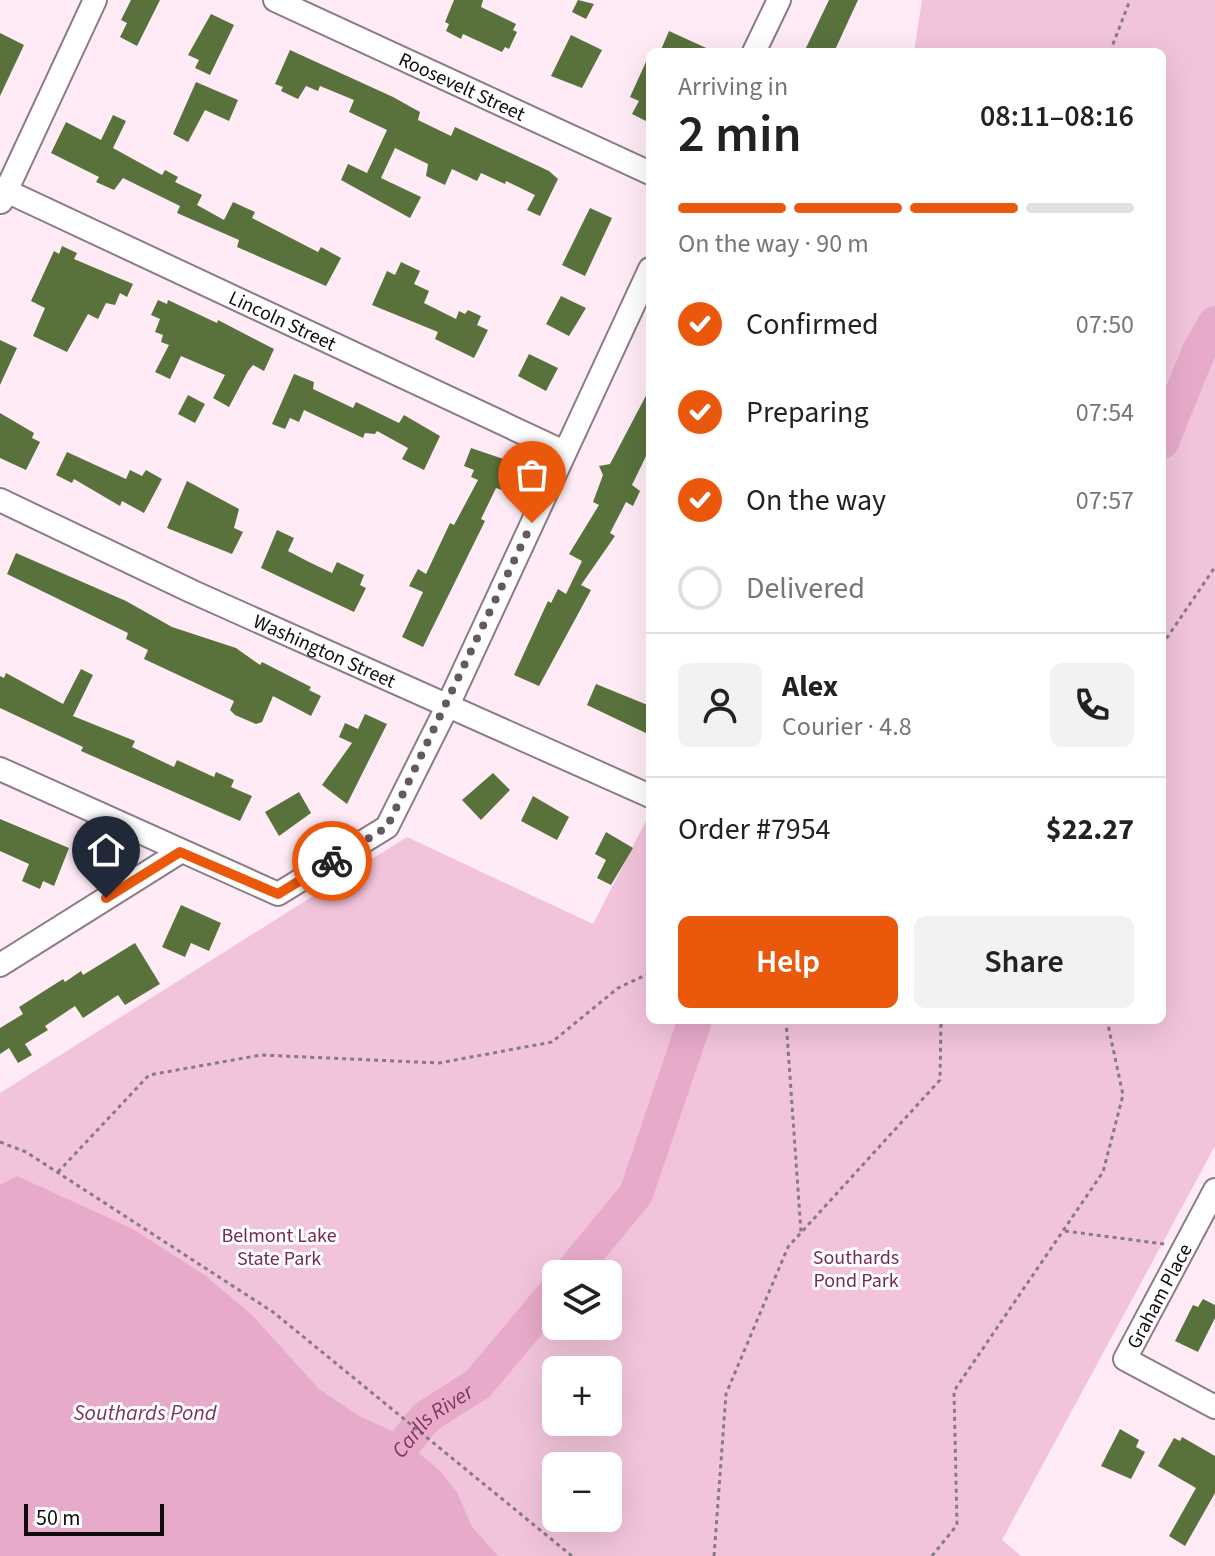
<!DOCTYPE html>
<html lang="en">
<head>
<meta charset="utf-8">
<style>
	body { margin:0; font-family:"Source Sans 3",sans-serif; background:#f2f2f2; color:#222; height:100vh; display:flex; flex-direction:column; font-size:30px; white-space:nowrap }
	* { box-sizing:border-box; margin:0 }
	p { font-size:26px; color:#767676 }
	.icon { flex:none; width:44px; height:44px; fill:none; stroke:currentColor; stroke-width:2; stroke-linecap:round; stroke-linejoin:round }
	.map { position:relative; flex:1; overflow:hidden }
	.side { position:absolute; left:646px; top:48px; width:520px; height:976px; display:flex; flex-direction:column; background:#fff; border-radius:12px; box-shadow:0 8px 32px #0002 }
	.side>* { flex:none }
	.fabs { position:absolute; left:542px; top:1260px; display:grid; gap:16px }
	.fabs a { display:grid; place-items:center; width:80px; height:80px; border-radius:12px; background:#fff; box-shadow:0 8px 32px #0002; font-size:40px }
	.scale { position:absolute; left:24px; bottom:20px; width:140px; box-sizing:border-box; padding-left:8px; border:4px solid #110b0e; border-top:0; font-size:22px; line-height:28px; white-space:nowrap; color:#110b0e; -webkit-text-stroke:6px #fff; paint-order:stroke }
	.pin { position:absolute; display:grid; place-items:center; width:68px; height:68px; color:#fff; margin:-82px -34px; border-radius:50% 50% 50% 0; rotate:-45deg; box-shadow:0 0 8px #0007 }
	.pin .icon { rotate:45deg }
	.courier { position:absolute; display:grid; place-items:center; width:80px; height:80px; margin:-40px; border:6px solid #ea580c; border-radius:50%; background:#fff; color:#222; box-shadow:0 2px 10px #0007 }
	.headline em { font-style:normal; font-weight:600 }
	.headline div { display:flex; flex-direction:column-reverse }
	.headline { display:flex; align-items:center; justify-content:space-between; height:136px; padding:0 32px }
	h1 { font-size:52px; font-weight:600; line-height:60px }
	.bar { display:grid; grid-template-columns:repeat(4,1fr); gap:12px 8px; align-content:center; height:96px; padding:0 32px }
	.bar i { height:10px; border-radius:6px; background:#e0e0e0 }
	.bar .active { background:#ea580c }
	.bar p { grid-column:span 4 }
	.line { display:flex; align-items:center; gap:20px; padding:0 32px; border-top:2px solid #e0e0e0 }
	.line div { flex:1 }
	.round { display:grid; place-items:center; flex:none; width:84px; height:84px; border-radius:12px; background:#f2f2f2 }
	ol { padding:0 32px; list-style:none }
	li { display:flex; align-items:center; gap:24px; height:88px }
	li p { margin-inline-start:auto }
	li .icon { padding:8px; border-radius:50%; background:#ea580c; color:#fff; stroke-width:4 }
	li:last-child { color:#767676 }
	li i { width:44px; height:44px; border:4px solid #e0e0e0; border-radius:50% }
	.cta { display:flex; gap:16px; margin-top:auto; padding:16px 32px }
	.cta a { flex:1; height:92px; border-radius:12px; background:#ea580c; color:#fff; font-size:32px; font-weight:600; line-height:92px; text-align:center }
	.cta a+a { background:#f2f2f2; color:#222 }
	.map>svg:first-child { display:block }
</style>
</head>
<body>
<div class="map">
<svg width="1215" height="1556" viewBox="0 0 1215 1556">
	<rect width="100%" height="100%" fill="#ffebf5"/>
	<path fill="#f2c4db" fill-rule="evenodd" d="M922 0H1215V1146L1002 1540 1021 1556H0V1093L407 837 593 924 650 813V1020H1162V52H914ZM556 1274H608V1326H556ZM556 1370H608V1422H556ZM556 1466H608V1518H556Z"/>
	<path fill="#e8aacb" d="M17 1176 133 1229 206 1276 253 1316 319 1389 359 1416 392 1431 439 1470 457 1492 472 1527 498 1556H0V1185Z"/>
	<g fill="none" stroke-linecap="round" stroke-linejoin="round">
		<g stroke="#e8aacb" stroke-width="34">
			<path d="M1162 442 1198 353 1215 323"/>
			<path d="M570 1274 636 1194 695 1020"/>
			<path id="s1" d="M376 1479 426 1417 478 1384 556 1291"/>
		</g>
	</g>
	<g fill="#59723c">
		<path d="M131 0H160L137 46 120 37 127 23 121 20Z"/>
		<path d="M454 0H483L481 7 516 24 513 30 517 32 509 49 505 47 502 52 463 34 461 39 446 31 449 24 445 22Z"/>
		<path d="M578 0 594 4 586 19 572 12Z"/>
		<path d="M829 0H858L834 52H804Z"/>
		<path d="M211 14 234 25 210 75 195 68 199 60 188 55Z"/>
		<path d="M669 31 715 52H660Z"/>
		<path d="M0 33 24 45 0 96Z"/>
		<path d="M571 35 602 50 582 88 551 76Z"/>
		<path d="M290 50 393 97 420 112 418 120 451 136 455 127 549 171 558 179 540 216 527 210 535 195 506 181 505 184 481 173 477 181 452 169 445 185 426 176 428 164 395 148 381 178 421 197 410 218 341 180 348 164 367 173 387 130 349 112 354 100 320 86 318 91 306 86 298 99 281 91 283 87 275 84Z"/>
		<path d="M650 53V123L632 114 639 101 630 97Z"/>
		<path d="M196 82 238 100 229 121 205 110 188 142 173 134Z"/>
		<path d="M113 115 126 121 113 148 162 175 165 170 178 177 175 182 202 195 197 205 224 220 233 202 255 212 252 218 318 252 321 247 341 258 326 286 237 247 239 240 177 213 180 206 123 178 114 190 96 182 99 177 51 153 66 122 101 140Z"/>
		<path d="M590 208 612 218 585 276 562 265Z"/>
		<path d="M62 246 77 253 74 259 133 284 127 297 120 293 115 305 106 303 98 319 88 314 67 352 33 336 45 308 31 301 54 251 59 254Z"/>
		<path d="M401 262 420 271 414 284 429 291 424 303 456 319 459 311 465 314 468 310 481 316 477 325 488 330 474 358 435 339 438 332 372 305 387 271 395 275Z"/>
		<path d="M561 296 586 308 569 336 546 324Z"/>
		<path d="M158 300 167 304 168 300 217 323 218 320 274 349 264 371 253 365 248 371 229 407 213 398 225 375 181 356 170 379 155 372 169 345 161 342 163 335 155 332 160 319 151 315Z"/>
		<path d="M0 340 17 348 0 385Z"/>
		<path d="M529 354 558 368 546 391 518 376Z"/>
		<path d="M294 374 314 382 313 389 353 408 356 402 399 423 404 415 440 436 424 470 402 459 408 448 377 431 375 434 365 433 363 438 304 410 299 422 290 418 285 429 272 424Z"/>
		<path d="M650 388V448L632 485 640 491 633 506 626 502 610 533 615 536 581 585 591 590 539 686 514 675 548 601 551 603 558 589 566 594 582 561 569 554 599 505 593 502 603 475 599 466 610 464Z"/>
		<path d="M188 395 205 404 195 423 178 414Z"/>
		<path d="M0 413 34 433 32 438 40 442 26 470 0 458Z"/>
		<path d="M471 448 518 464 509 482 506 481 502 490 496 488 481 519 485 521 423 647 402 637 423 592 409 586 418 569 426 574 450 523 454 525 478 480 471 477 474 470 464 466Z"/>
		<path d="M67 452 126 479 130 470 142 476 146 470 162 479 144 513 122 501 120 506 74 479 72 483 56 475Z"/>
		<path d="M187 481 239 509 234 528 243 532 232 554 167 528Z"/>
		<path d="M277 530 294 538 288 551 309 562 332 573 337 562 364 575 360 585 366 588 354 612 261 568Z"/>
		<path d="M16 553 126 601 172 627 236 648 260 665 262 662 311 687 309 690 321 696 311 716 273 696 262 722 256 724 235 715 230 710 234 701 144 659 148 650 126 639 128 633 7 574Z"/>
		<path d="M81 669 93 675 73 716 135 741 132 747 174 767 177 760 214 777 216 772 234 780 231 787 252 796 240 821 81 751 83 747 0 708V676L4 678 6 673 63 704Z"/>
		<path d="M596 684 650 706V735L587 705Z"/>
		<path d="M365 714 387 724 347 804 322 785 352 743 339 737 345 723 358 729Z"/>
		<path d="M493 773 510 790 481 820 462 800Z"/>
		<path d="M299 792 311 813 279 836 265 812Z"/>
		<path d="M533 796 569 817 557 840 521 821Z"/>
		<path d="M0 819 69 848 54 886 43 881 40 889 22 881 29 864 0 851Z"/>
		<path d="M606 832 633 848 611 885 597 878 606 860 595 854Z"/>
		<path d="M181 905 221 923 209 951 191 943 185 957 162 947Z"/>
		<path d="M135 943 160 984 125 1005 118 995 83 1018 75 1006 45 1026 48 1030 25 1044 32 1055 18 1063 9 1048 0 1054V1028L23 1014 19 1007 63 979 65 982 81 971 83 975Z"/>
		<path d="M1203 1299 1215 1305V1318L1198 1352 1175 1341 1193 1305 1198 1307Z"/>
		<path d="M1120 1429 1139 1440 1136 1447 1145 1452 1131 1479 1101 1466Z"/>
		<path d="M1182 1437 1215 1456V1493L1185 1546 1169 1536 1196 1488 1158 1466 1174 1438 1180 1441Z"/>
	</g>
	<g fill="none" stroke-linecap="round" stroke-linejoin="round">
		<defs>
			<g id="minor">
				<path id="s2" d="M275 0 650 173"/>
				<path d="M754 52 779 0"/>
				<path id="s3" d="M0 188 564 452"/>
				<path d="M1 202 95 0"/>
				<path id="s4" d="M0 500 193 592 650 796"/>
				<path d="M0 769 278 894 387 827 447 707 650 269"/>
				<path d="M0 965 180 852"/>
				<path d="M1215 1190 1125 1359 1215 1407"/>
			</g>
		</defs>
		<use href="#minor" stroke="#8d7b84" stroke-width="26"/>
		<g stroke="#877a81" stroke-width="3" stroke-dasharray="4 4" stroke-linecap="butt">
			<path d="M1110 52 1130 0"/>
			<path d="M1162 645 1215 567"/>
			<path d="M786 1020 801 1232"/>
			<path d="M0 1142 26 1152 273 1312 572 1556"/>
			<path d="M58 1172 149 1075 261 1055 439 1063 552 1042 618 988 650 973"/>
			<path d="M1065 1231 1164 1244"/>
			<path d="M714 1556 726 1394 788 1247 940 1080 941 1020"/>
			<path d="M932 1556 957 1525 954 1391 1103 1172 1123 1095 1107 1020"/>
		</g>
		<use href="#minor" stroke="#fff" stroke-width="22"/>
	</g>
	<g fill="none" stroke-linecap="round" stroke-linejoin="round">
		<path stroke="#64595f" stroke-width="8" stroke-dasharray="0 14.4" d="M332 861 387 827 532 523"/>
		<path stroke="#ea580c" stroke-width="10" d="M106 898 180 852 278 894 332 861"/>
	</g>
	<g text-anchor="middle" stroke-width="6" stroke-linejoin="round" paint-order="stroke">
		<g font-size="20" fill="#110b0e" stroke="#fff">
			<text dy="7" stroke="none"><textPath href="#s2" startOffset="206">Roosevelt Street</textPath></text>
			<text dy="7" stroke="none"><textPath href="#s3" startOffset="312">Lincoln Street</textPath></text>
			<text dy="7" stroke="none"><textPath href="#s4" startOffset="358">Washington Street</textPath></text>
			<text transform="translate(1159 1296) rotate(-62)" y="7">Graham Place</text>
		</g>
		<g font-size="20" fill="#732b56" stroke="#fff">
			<text x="279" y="1242">Belmont Lake<tspan x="279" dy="23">State Park</tspan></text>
			<text x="856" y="1264">Southards<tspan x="856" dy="23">Pond Park</tspan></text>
		</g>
		<g font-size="22" font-style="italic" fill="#7d3560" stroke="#fff">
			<text x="145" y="1420">Southards Pond</text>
			<text dy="8" stroke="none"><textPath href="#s1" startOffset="82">Carlls River</textPath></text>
		</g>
	</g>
</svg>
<div class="fabs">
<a><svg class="icon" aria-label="layers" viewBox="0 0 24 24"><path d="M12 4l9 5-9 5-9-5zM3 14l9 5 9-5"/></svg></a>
<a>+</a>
<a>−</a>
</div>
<div class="scale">50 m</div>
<div class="pin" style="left:532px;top:523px;background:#ea580c"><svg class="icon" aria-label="bag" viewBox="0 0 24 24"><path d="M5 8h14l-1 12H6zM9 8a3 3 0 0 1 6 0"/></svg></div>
<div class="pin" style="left:106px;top:898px;background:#1f2937"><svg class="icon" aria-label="home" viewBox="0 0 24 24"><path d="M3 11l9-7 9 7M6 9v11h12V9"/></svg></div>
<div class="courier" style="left:332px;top:861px"><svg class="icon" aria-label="bike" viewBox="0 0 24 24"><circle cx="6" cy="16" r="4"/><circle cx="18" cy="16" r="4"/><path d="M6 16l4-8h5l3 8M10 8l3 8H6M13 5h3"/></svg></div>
<section class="side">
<div class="headline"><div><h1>2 min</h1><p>Arriving in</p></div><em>08:11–08:16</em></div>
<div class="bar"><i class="active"></i><i class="active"></i><i class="active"></i><i></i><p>On the way · 90 m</p></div>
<ol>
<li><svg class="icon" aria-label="check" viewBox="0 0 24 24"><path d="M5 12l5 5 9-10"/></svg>Confirmed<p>07:50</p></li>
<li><svg class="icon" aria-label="check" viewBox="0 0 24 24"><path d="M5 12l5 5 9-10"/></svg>Preparing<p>07:54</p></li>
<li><svg class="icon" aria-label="check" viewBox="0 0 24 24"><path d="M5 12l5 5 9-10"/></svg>On the way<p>07:57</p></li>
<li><i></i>Delivered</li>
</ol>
<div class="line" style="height:144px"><a class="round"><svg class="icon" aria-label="person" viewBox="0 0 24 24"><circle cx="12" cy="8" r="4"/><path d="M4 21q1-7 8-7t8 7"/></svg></a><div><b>Alex</b><p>Courier · 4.8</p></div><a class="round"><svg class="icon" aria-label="phone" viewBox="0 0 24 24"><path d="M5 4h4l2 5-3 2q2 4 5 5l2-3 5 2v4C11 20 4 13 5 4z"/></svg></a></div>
<div class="line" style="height:104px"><div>Order #7954</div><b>$22.27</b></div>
<div class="cta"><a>Help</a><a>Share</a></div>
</section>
</div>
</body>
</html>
